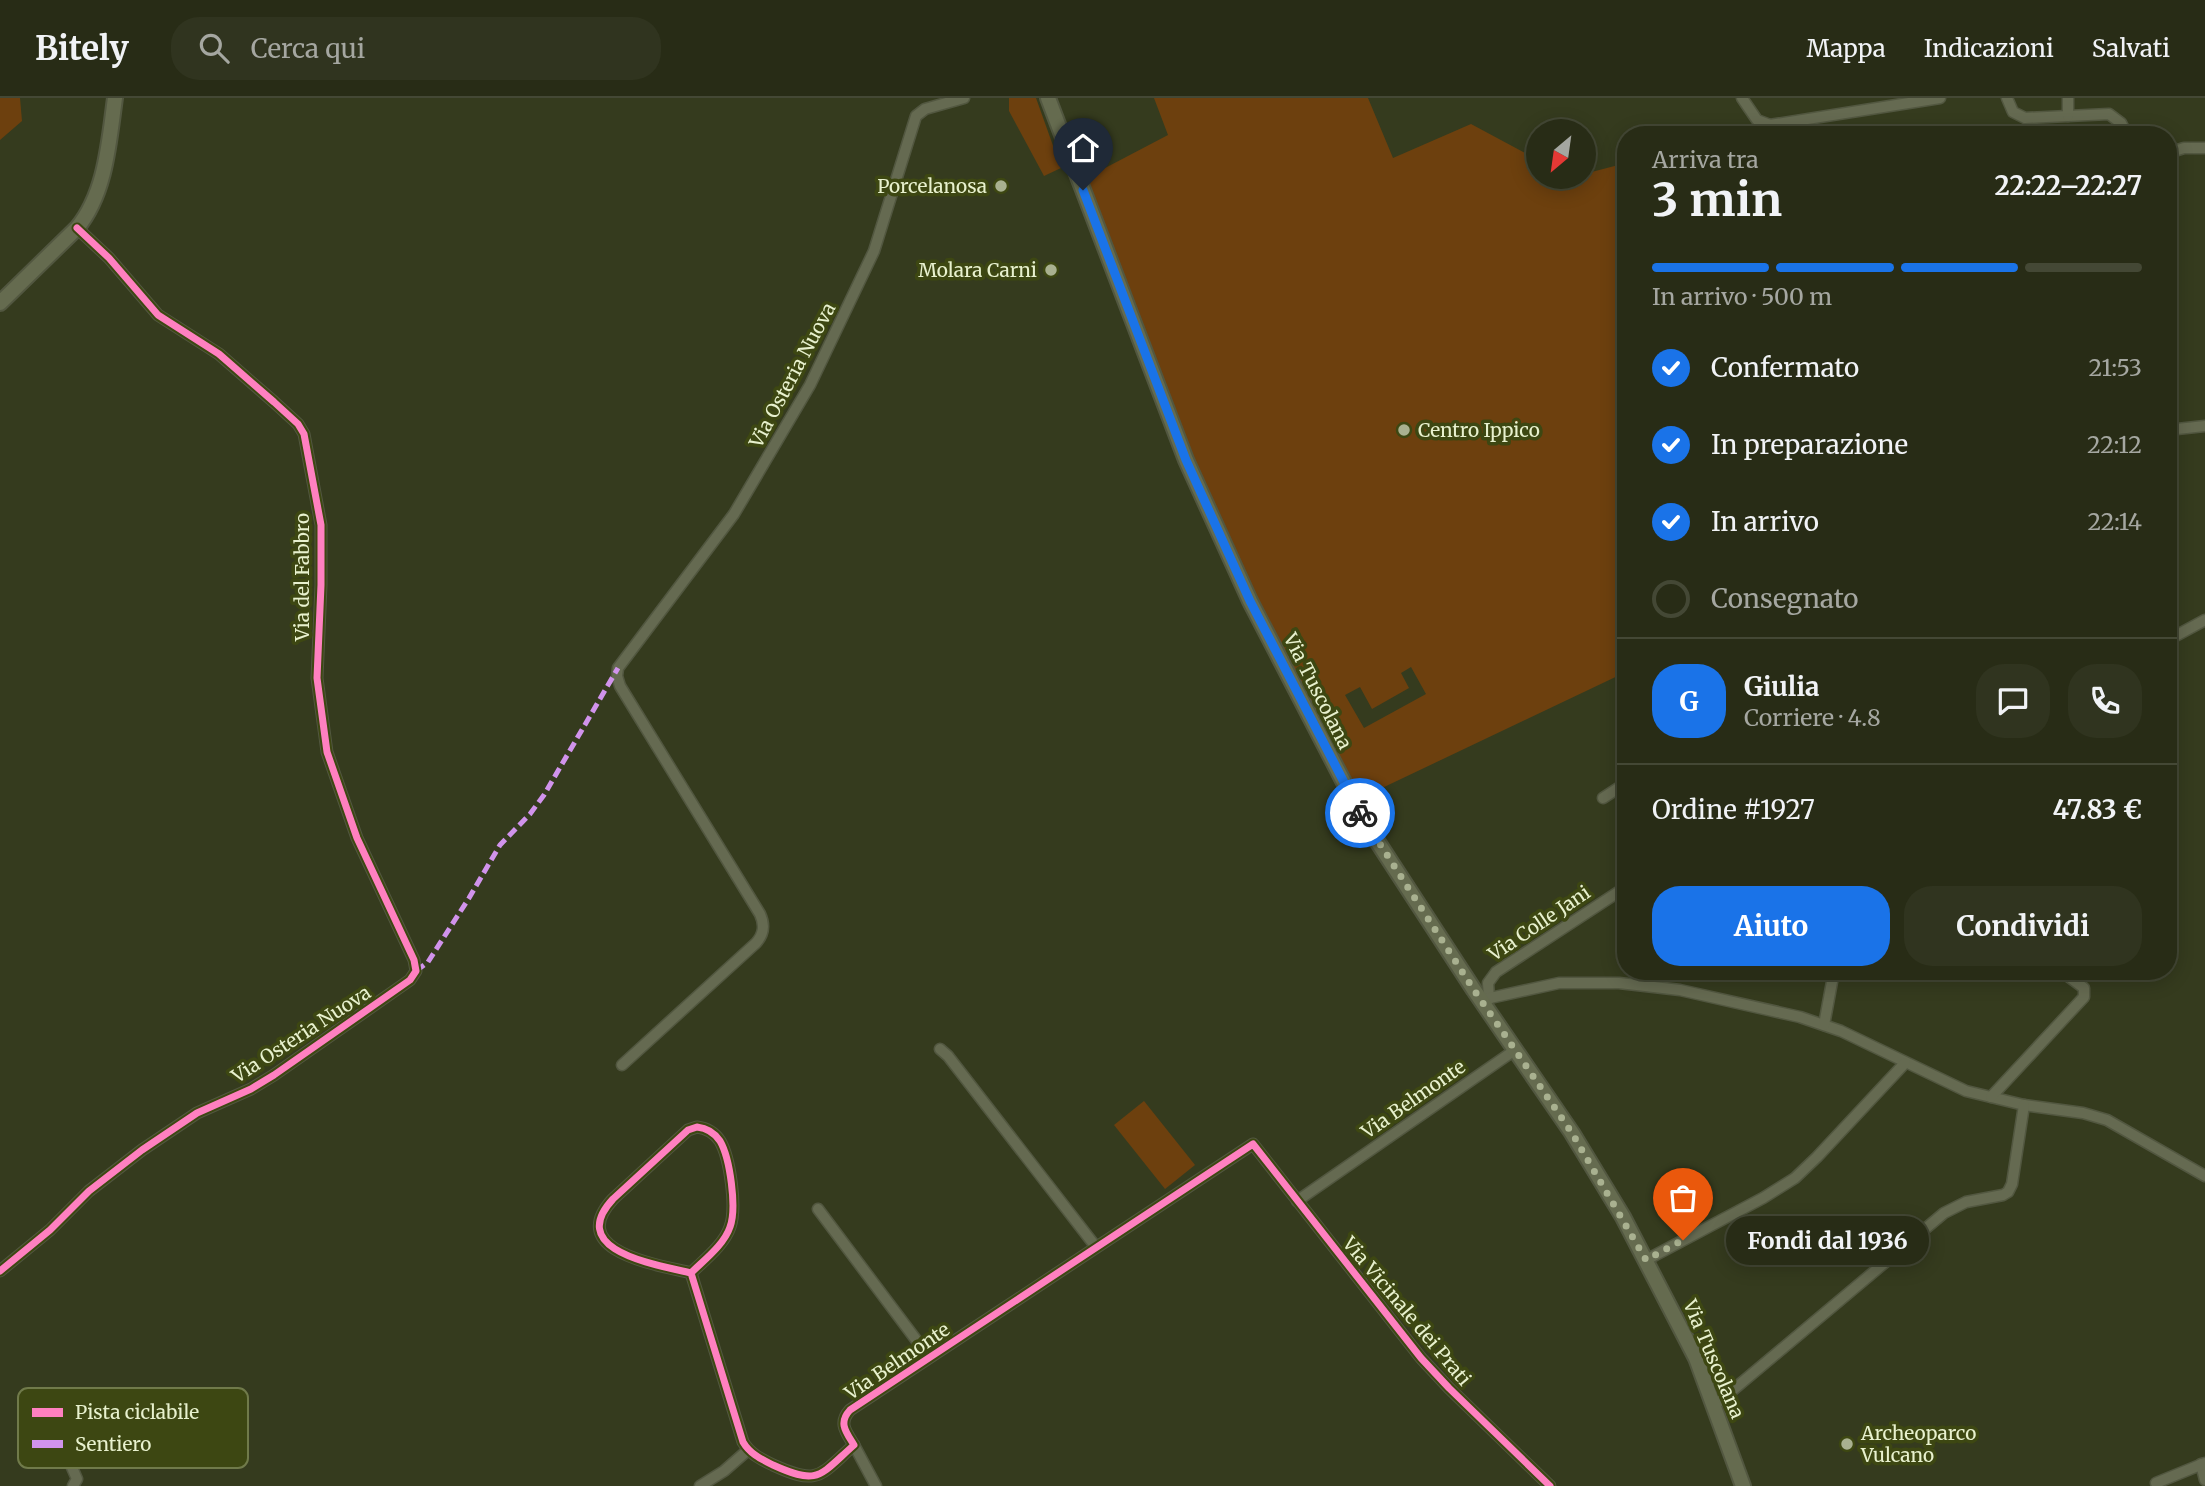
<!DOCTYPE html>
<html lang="it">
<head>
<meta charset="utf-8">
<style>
	body { margin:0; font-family:Merriweather,serif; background:#30341f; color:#f1f3f6; height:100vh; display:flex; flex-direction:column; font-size:26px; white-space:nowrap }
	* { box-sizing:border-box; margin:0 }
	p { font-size:23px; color:#a5a7a1 }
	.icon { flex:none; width:38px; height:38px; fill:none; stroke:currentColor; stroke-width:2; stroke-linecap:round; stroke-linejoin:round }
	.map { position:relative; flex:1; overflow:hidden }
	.side { position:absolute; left:1617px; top:28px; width:560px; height:854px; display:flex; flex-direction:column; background:#282c16; border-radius:28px; box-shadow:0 4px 18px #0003,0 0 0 2px #444835 }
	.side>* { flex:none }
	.needle { width:46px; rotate:209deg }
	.tools { position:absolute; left:1526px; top:21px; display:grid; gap:14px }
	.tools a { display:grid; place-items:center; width:70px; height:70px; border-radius:50%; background:#282c16; box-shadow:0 4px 18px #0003,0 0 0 2px #444835; font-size:35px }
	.pin { position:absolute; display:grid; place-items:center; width:60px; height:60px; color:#fff; margin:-72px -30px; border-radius:50% 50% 50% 0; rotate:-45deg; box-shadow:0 0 7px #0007 }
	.pin .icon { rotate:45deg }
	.courier { position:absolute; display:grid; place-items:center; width:70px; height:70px; margin:-35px; border:5px solid #1a73e8; border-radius:50%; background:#fff; color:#222; box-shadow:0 2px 9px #0007 }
	.bubble { position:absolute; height:49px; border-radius:24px; background:#282c16; box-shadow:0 4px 18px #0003,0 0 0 2px #444835; font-size:23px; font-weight:700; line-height:49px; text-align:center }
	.overview em { font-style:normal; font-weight:700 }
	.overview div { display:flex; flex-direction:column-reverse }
	.overview { display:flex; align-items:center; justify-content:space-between; height:119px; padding:0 35px }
	h1 { font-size:46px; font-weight:700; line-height:52px }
	.bar { display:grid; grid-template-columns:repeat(4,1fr); gap:10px 7px; align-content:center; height:84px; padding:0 35px }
	.bar i { height:9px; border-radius:5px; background:#444835 }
	.bar .selected { background:#1a73e8 }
	.bar p { grid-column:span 4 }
	.line { display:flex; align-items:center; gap:18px; padding:0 35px; border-top:2px solid #444835 }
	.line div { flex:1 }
	.round { display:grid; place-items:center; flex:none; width:74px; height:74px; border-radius:28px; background:#30341f }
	ol { padding:0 35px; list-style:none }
	li { display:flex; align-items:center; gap:21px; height:77px }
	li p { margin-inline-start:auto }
	li .icon { padding:7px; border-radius:50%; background:#1a73e8; color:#fff; stroke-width:4 }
	li:last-child { color:#a5a7a1 }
	li i { width:38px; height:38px; border:4px solid #444835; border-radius:50% }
	.cta { display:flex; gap:14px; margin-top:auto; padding:14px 35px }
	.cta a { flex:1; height:80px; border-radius:28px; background:#1a73e8; color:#fff; font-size:28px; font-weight:700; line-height:80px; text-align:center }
	.cta a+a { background:#30341f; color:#f1f3f6 }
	header { display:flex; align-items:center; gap:42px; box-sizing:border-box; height:98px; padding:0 35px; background:#282c16; border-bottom:2px solid #444835 }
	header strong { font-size:33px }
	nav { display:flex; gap:38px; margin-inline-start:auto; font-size:24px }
	.search { width:490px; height:63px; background:#30341f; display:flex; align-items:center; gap:18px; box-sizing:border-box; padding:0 24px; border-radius:28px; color:#a5a7a1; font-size:26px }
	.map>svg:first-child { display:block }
</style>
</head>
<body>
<header>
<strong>Bitely</strong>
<div class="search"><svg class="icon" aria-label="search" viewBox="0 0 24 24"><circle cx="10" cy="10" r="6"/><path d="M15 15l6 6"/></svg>Cerca qui</div>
<nav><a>Mappa</a><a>Indicazioni</a><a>Salvati</a></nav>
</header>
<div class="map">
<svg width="2205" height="1388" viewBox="0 0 2205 1388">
	<rect width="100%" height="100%" fill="#353b1e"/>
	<g fill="#6d400e" fill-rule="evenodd">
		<path d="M0 0H20L22 23 0 42Z"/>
		<path d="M1009 0H1036L1061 70 1044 78 1009 13Z"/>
		<path d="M1154 0H1368L1393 60 1471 26 1538 62V79H1584V76L1626 65V574L1361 700 1257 503 1195 363 1086 80 1168 37ZM1411 569 1426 596 1364 630 1345 597 1360 589 1372 611 1409 590 1401 575Z"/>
		<path d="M1144 1003 1195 1067 1165 1091 1114 1027Z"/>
	</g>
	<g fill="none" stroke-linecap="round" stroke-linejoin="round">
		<defs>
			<g id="street">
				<path d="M1742 0 1757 22 1770 27 1940 0"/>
				<path d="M2007 0 2013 14 2025 20 2109 16 2121 25 2127 37"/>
				<path d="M2068 0V18"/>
				<path d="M2168 55 2184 50H2205"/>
				<path d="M2168 332 2205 328"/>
				<path d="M2168 542 2205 522"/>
				<path d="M1603 700 1626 685"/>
				<path d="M1489 901 1488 885 1496 874 1626 789"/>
				<path d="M1481 902 1559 885H1619L1680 892 1800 919 1841 933 1966 993 2024 1007 2083 1015 2107 1022 2205 1078"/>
				<path d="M1824 927 1834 873"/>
				<path d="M940 951 948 958 1096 1149"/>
				<path d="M622 967 756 845C764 836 765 827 760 816L620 588 617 578 618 570 734 416 810 287 874 153 916 18 925 11 964 0"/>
				<path d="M1991 999 2084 899V890L2061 873"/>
				<path d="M1297 1103 1515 952"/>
				<path d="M818 1111 929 1259"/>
				<path d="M1646 1162 1763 1100 1795 1080 1817 1059 1905 965"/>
				<path d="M0 1173 50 1132 89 1093 142 1052 197 1015 251 991 274 977 410 882 416 873 414 862 357 740 327 654 317 580 321 487V427L304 336 298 326 274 304 219 256 158 217 109 160 77 130"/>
				<path d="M691 1175C660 1167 564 1154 613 1101L688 1032 697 1029C706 1030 714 1034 720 1043 730 1060 737 1110 730 1129 724 1147 704 1162 691 1175L743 1344C750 1356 761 1361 773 1367 819 1388 819 1378 854 1347 846 1334 838 1325 850 1312L1253 1046 1421 1260 1449 1290 1550 1388"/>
				<path d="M1715 1307 1944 1115 1966 1104 2003 1097 2008 1094 2012 1086 2024 1007"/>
				<path d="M854 1347 876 1388"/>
				<path d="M64 1351 77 1381 73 1388"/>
				<path d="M2201 1366 2205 1382"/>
				<path d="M2156 1385 2205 1365"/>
				<path d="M700 1388 724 1373 748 1352"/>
			</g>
			<g id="secondary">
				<path d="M1048 0 1186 362 1250 503 1364 723 1474 892 1572 1035 1623 1119 1696 1260 1743 1388"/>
				<path d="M0 205 77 130C106 95 109 43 115 0"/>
			</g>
		</defs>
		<use href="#street" stroke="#525740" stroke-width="13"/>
		<use href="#secondary" stroke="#525740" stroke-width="18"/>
		<use href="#street" stroke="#656a51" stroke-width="10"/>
		<use href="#secondary" stroke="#656b4f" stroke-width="14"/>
		<path stroke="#d193ec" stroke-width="5" stroke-dasharray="10 5" stroke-linecap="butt" d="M416 873 428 864 469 800 500 747 530 716 544 697 618 570"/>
		<defs>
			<g id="cycleway">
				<path d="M0 1173 50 1132 89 1093 142 1052 197 1015 251 991 274 977 410 882 416 873 414 862 357 740 327 654 317 580 321 487V427L304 336 298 326 274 304 219 256 158 217 109 160 77 130"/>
				<path d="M691 1175C660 1167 564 1154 613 1101L688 1032 697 1029C706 1030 714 1034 720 1043 730 1060 737 1110 730 1129 724 1147 704 1162 691 1175L743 1344C750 1356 761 1361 773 1367 819 1388 819 1378 854 1347 846 1334 838 1325 850 1312L1253 1046 1421 1260 1449 1290 1550 1388"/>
			</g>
		</defs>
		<use href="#cycleway" stroke="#3d4712" stroke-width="11"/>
		<use href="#cycleway" stroke="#ff80c0" stroke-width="7"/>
	</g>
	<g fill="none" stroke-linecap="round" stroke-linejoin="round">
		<path stroke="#a9b190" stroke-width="7" stroke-dasharray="0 12.6" d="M1360 715 1474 892 1572 1035 1646 1162 1683 1142"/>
		<path stroke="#1a73e8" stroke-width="9" d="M1083 92 1186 362 1250 503 1360 715"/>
	</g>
	<g fill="#a9b190" stroke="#3d4712" stroke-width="2.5">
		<circle cx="1001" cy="88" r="7"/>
		<circle cx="1051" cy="172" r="7"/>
		<circle cx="1404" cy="332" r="7"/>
		<circle cx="1847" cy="1346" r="7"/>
	</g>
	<g text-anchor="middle" stroke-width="7" stroke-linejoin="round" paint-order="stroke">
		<g font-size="19" fill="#e8f1ce" stroke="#3d4712" text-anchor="end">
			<text x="987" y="95">Porcelanosa</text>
			<text x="1037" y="179">Molara Carni</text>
			<text x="1418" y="339" text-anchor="start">Centro Ippico</text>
			<text x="1861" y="1342" text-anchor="start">Archeoparco<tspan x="1861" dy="22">Vulcano</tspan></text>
		</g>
		<g font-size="19" fill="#e8f1ce" stroke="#3d4712">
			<text transform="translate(792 277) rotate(-62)" y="7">Via Osteria Nuova</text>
			<text transform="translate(302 479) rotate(-90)" y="7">Via del Fabbro</text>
			<text transform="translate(1318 593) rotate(63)" y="7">Via Tuscolana</text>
			<text transform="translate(1539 825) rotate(-34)" y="7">Via Colle Jani</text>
			<text transform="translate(301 936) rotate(-33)" y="7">Via Osteria Nuova</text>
			<text transform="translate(1413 1001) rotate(-35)" y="7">Via Belmonte</text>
			<text transform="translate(1407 1213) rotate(50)" y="7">Via Vicinale dei Prati</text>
			<text transform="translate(1714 1261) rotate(67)" y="7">Via Tuscolana</text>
			<text transform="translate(897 1263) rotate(-34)" y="7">Via Belmonte</text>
		</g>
	</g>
	<rect x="18" y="1290" width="230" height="80" rx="10" fill="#3d4712" stroke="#707a4a" stroke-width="2"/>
	<rect x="32" y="1310" width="31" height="9" fill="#ff80c0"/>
	<rect x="32" y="1342" width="31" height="8" fill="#d193ec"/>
	<g font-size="19" fill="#e8f1ce">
		<text x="75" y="1321">Pista ciclabile</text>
		<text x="75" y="1353">Sentiero</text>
	</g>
</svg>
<div class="tools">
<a><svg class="needle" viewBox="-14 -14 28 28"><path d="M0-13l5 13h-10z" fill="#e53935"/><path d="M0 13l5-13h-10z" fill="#a5a7a1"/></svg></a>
</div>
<div class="pin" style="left:1683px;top:1142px;background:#ea580c"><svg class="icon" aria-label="bag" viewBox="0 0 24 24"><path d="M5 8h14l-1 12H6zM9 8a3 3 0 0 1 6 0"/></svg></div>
<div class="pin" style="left:1083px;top:92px;background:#1f2937"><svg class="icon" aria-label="home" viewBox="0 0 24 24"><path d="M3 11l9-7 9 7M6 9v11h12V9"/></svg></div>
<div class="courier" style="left:1360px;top:715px"><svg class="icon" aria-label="bike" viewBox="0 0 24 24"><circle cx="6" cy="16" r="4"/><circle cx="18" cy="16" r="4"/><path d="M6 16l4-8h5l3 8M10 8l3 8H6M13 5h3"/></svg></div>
<div class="bubble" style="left:1726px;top:1118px;width:203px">Fondi dal 1936</div>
<section class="side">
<div class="overview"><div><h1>3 min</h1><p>Arriva tra</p></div><em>22:22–22:27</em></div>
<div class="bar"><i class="selected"></i><i class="selected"></i><i class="selected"></i><i></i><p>In arrivo · 500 m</p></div>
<ol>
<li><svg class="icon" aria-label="check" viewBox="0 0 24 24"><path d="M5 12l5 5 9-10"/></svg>Confermato<p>21:53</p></li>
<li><svg class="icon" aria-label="check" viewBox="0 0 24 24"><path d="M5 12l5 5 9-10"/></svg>In preparazione<p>22:12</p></li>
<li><svg class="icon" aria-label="check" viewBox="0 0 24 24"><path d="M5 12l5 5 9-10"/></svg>In arrivo<p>22:14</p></li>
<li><i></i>Consegnato</li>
</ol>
<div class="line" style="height:126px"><b class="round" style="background:#1a73e8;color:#fff">G</b><div><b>Giulia</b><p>Corriere · 4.8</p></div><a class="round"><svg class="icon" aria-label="chat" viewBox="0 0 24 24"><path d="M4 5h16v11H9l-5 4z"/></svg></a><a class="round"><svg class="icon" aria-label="phone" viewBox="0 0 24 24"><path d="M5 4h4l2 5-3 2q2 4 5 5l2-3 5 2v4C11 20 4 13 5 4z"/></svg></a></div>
<div class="line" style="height:91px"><div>Ordine #1927</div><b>47.83 €</b></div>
<div class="cta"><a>Aiuto</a><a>Condividi</a></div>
</section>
</div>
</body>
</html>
